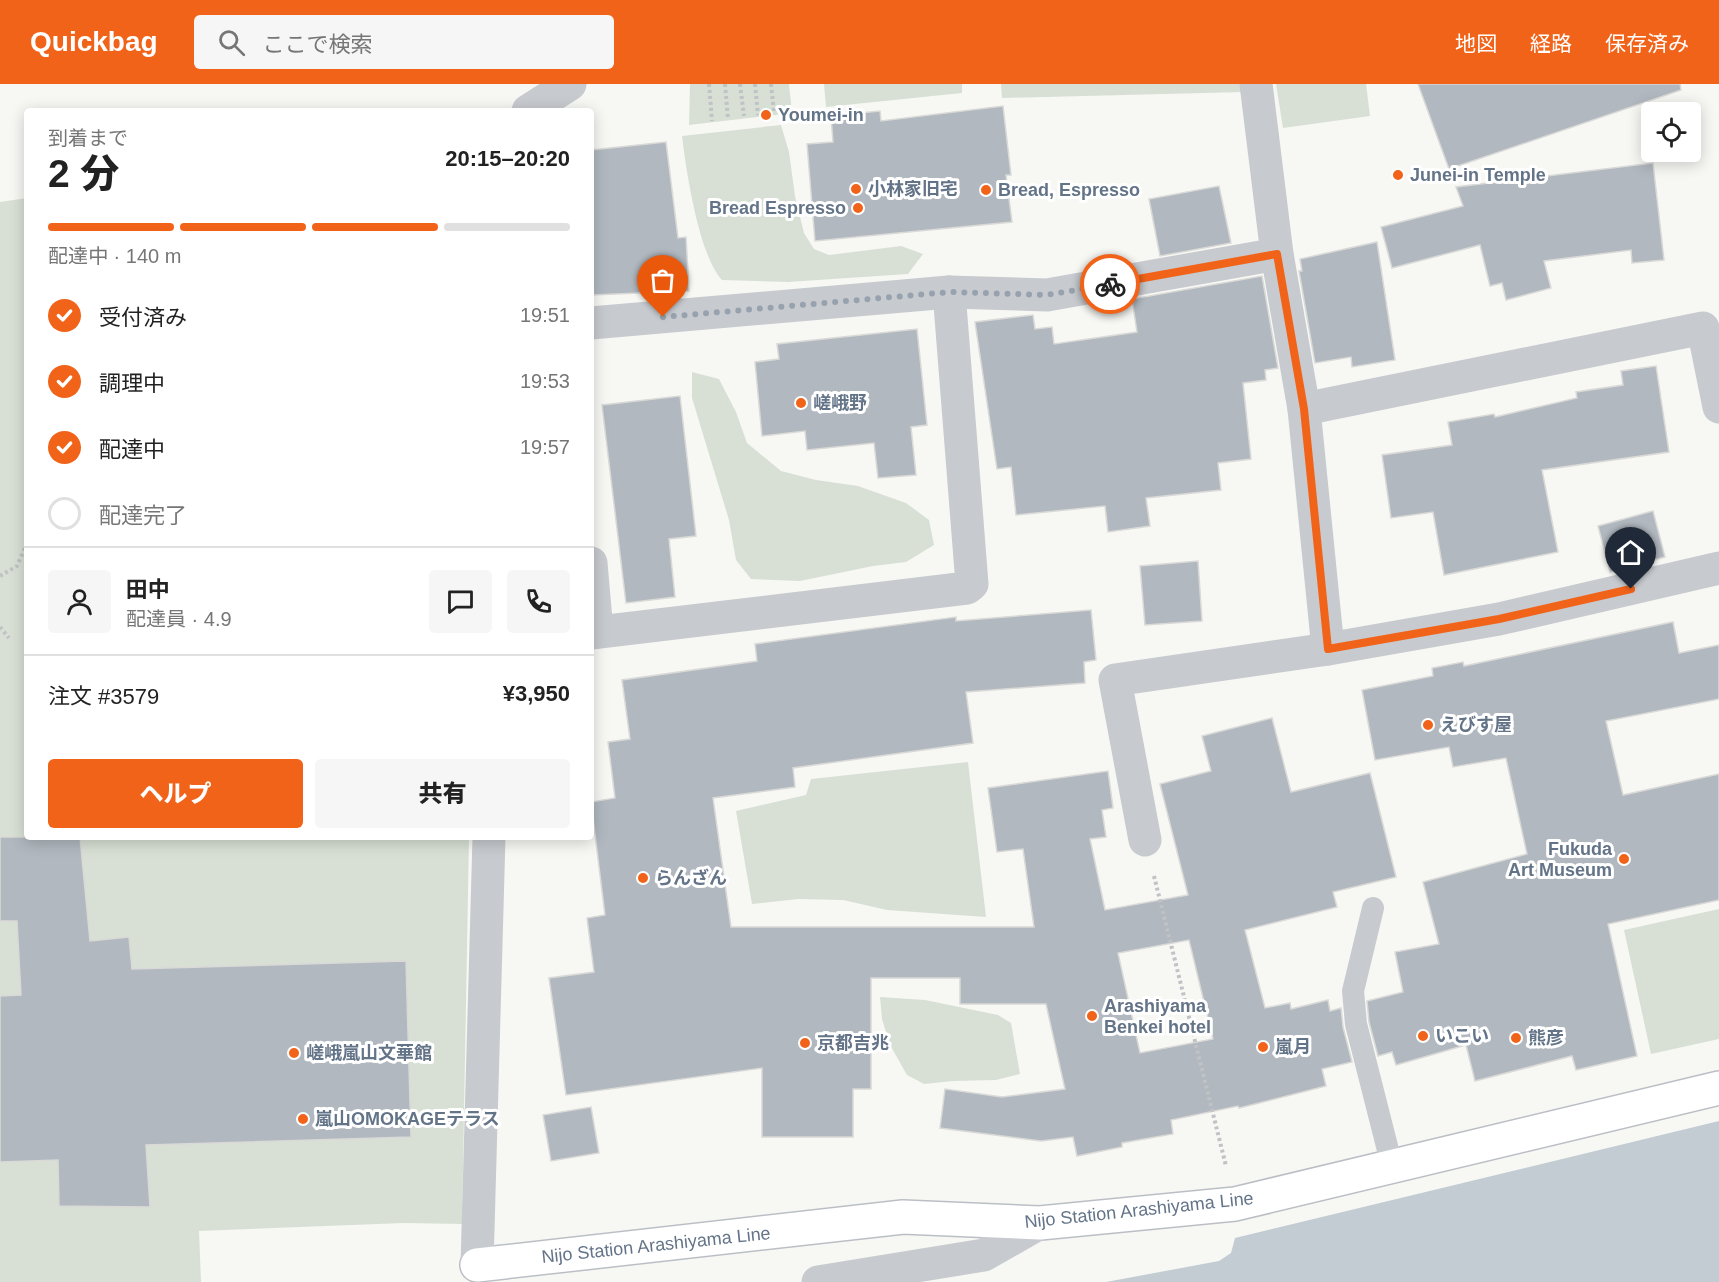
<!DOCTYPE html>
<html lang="ja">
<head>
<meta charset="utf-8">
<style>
	body { margin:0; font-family:Arial,"Noto Sans JP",sans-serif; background:#f6f6f6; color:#222; height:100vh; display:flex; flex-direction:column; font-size:22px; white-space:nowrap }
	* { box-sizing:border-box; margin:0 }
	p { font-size:20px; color:#767676 }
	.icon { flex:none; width:33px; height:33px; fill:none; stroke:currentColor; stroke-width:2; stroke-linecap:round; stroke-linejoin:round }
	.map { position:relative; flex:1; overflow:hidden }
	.panel { position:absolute; left:24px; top:24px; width:570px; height:732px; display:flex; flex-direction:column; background:#fff; border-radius:6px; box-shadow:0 3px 15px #0003 }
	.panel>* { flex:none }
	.buttons { position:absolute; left:1641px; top:18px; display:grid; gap:12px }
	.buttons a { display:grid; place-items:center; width:60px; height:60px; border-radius:6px; background:#fff; box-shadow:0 3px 15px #0003; font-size:30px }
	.pin { position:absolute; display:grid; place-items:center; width:51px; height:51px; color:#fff; margin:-62px -26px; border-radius:50% 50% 50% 0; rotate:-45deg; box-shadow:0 0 6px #0007 }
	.pin .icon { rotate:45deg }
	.courier { position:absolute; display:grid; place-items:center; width:60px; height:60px; margin:-30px; border:4px solid #f2631a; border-radius:50%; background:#fff; color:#222; box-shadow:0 2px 8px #0007 }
	.head em { font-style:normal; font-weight:800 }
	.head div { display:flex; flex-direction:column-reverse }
	.head { display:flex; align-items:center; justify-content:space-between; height:102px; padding:0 24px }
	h1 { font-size:39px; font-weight:800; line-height:45px }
	.bar { display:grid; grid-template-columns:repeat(4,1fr); gap:9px 6px; align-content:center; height:72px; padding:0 24px }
	.bar i { height:8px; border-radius:4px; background:#e0e0e0 }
	.bar .current { background:#f2631a }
	.bar p { grid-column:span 4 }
	.line { display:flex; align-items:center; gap:15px; padding:0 24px; border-top:2px solid #e0e0e0 }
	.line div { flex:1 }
	.round { display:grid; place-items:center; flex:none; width:63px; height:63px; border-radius:6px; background:#f6f6f6 }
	ol { padding:0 24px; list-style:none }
	li { display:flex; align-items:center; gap:18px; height:66px }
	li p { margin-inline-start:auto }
	li .icon { padding:6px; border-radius:50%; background:#f2631a; color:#fff; stroke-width:4 }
	li:last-child { color:#767676 }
	li i { width:33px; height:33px; border:3px solid #e0e0e0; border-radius:50% }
	.action { display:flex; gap:12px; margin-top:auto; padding:12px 24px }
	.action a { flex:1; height:69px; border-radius:6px; background:#f2631a; color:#fff; font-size:24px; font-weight:800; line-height:69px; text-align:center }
	.action a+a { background:#f6f6f6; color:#222 }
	header { display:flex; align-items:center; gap:36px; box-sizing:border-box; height:84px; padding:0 30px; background:#f2631a; color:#fff }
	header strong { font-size:28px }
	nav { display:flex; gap:33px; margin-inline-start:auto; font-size:21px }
	.search { width:420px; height:54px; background:#f6f6f6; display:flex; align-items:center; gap:15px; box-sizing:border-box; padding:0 21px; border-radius:6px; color:#767676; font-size:22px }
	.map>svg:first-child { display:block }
</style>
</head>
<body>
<header>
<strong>Quickbag</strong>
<div class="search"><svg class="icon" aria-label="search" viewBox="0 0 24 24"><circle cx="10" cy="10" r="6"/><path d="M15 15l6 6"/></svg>ここで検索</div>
<nav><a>地図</a><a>経路</a><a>保存済み</a></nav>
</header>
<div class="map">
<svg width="1719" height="1198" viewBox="0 0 1719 1198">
	<rect width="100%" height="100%" fill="#f7f8f4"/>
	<g fill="#d8e0d5">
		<path d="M690 0H789L792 29 689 41Z"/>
		<path d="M824 0H962V9L826 23Z"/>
		<path d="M1001 0H1243L1244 8 1002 14Z"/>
		<path d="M1276 0H1366L1370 32 1283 44Z"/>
		<path d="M781 41 789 68 795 112 804 149 814 165 829 171 901 162 923 170 908 190 788 198 722 196C699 172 686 86 682 52Z"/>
		<path d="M27 114V753H469L462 1140 404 1139 199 1147 201 1198H0V118Z"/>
		<path d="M692 288 719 295 736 328 747 359 781 387 816 396 858 402 906 419 929 436 934 461 906 478 873 482 800 497 751 495 736 476 729 436 692 314Z"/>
		<path d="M968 678 986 833 887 826 843 816 798 815 752 820 736 727 806 711 811 695Z"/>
		<path d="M1719 825V955L1651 970 1624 846Z"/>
		<path d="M880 913 925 916 998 931 1011 939 1020 990 996 996 953 997 924 1000 907 991 890 961 882 935Z"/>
	</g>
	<path fill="#c3ccd2" d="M1719 1037V1198H1106L1219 1177 1231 1169 1235 1154Z"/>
	<g fill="#b1b8bf" stroke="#d9d9d7" stroke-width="1.5" fill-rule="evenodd">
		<path d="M1418 0H1680L1681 6 1449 85Z"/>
		<path d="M1003 22 1011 91H1006L1012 138 815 157 807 60 833 58 831 32 880 27 881 37Z"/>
		<path d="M666 58 678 154 686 153 689 207 591 211V66Z"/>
		<path d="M1653 79 1664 176 1632 179 1631 166 1544 177 1551 204 1506 216 1502 199 1490 202 1480 161 1392 184 1381 143 1463 122 1456 103Z"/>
		<path d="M1219 102 1231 159 1160 172 1149 115Z"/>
		<path d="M1377 158 1395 276 1352 283 1351 273 1315 279 1299 187H1302L1300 175Z"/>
		<path d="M1262 192 1278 284 1265 286 1266 296 1243 299 1251 375 1218 379 1221 406 1146 414 1150 442 1108 448 1105 422 1016 431 1011 383 997 385 975 238 1033 231 1035 245 1052 243 1054 260 1137 248 1132 215Z"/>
		<path d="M917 245 927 341 911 343 916 391 878 394 874 359 807 366 805 347 762 352 755 278 779 275 777 260Z"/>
		<path d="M1656 282 1669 368 1542 386 1558 468 1444 491 1433 428 1391 434 1382 371 1452 361 1448 338 1494 330 1495 333 1577 314 1576 308 1623 301 1621 287Z"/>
		<path d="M680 312 696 452 669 455 675 513 626 519 602 321Z"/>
		<path d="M1653 427 1665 473 1610 488 1598 442Z"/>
		<path d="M1198 477 1202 537 1145 541 1140 482Z"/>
		<path d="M1091 526 1096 576 1084 578 1085 599 966 608 973 659 793 684 795 703 713 714 731 843H1034L1023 765 997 768 988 704 1108 687 1113 724 1102 726 1106 753 1090 755 1105 826 1188 811 1160 700 1211 687 1202 652 1272 634 1291 708 1370 689 1396 793 1333 808 1337 823 1245 846 1265 924 1290 919 1291 925 1328 916 1330 927 1341 924 1343 943 1352 978 1322 985 1326 1002 1239 1024 1238 1022 1171 1036 1173 1050 1122 1059V1063L1077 1072 1073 1053 1041 1057 940 1044 945 1005 1002 1013 1065 1005 1046 920H960V894H871V1005H853V1053H762V984L566 1011 549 894 594 888 587 834 605 831 591 718 615 714 608 658 630 655 622 596 757 577 755 560 956 533V537ZM1189 856 1213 955 1140 969 1118 869Z"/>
		<path d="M1673 538 1679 569 1719 561V615L1606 637 1623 711 1719 690V816L1608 840 1637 972 1576 986 1572 972 1475 997 1466 961 1396 981 1392 968 1378 972 1369 938 1367 917 1403 908 1395 868 1439 860 1423 798 1527 770 1506 674 1453 683 1449 663 1375 676 1362 606 1433 592 1432 584 1463 578 1464 582Z"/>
		<path d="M0 753H80L90 857 129 853 132 885 406 877 411 1053 146 1061 150 1123 59 1122 58 1076 0 1078V912L21 911 17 837H0Z"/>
		<path d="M591 1023 599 1069 551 1077 543 1031Z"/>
	</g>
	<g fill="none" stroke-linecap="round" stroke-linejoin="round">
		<defs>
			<path id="secondary" d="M477 1181 903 1133 1040 1139 1235 1120 1719 1004"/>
		</defs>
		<use href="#secondary" stroke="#bbbfc5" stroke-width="36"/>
		<g stroke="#c0c2c5" stroke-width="4" stroke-dasharray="3 3" stroke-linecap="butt">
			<path d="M709 0 712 37"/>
			<path d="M725 0 728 35"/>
			<path d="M740 0 744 32"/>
			<path d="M755 0 758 31"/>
			<path d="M771 0 774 28"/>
			<path d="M0 492 17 482 27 459"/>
			<path d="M0 543 9 554"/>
			<path d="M1154 792 1226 1082"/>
		</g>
		<path stroke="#c7cace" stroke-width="22" d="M1373 824 1353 907 1356 940 1392 1082"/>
		<g stroke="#c7cace" stroke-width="33">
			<path d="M528 27 570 0"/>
			<path d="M1277 170 1304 325 1328 565"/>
			<path d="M591 239 949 208 1047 211 1277 170 1256 0"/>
			<path d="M1304 325 1703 244 1719 323"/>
			<path d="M591 479 597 548"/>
			<path d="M591 549 967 504 972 500 949 208"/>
			<path d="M1145 756 1115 596 1328 565 1499 535 1719 484"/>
			<path d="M477 1181 489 753"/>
			<path d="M818 1198 984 1171 1040 1139"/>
		</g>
		<use href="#secondary" stroke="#fff" stroke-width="33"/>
	</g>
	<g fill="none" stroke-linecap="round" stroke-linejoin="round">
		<path stroke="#97a2ae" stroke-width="6" stroke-dasharray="0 10.8" d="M663 233 950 208 1047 211 1110 200"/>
		<path stroke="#f2631a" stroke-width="8" d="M1110 200 1277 170 1304 325 1328 565 1499 535 1631 505"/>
	</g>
	<g fill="#f2631a" stroke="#fff" stroke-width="2">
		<circle cx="766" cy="31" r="6"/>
		<circle cx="1398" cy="91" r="6"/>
		<circle cx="856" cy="105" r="6"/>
		<circle cx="986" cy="106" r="6"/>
		<circle cx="858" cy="124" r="6"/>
		<circle cx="801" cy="319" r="6"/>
		<circle cx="1428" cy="641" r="6"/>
		<circle cx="1624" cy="775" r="6"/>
		<circle cx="643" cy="794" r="6"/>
		<circle cx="1092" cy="932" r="6"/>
		<circle cx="1423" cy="952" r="6"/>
		<circle cx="1516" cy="954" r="6"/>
		<circle cx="805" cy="959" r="6"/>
		<circle cx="1263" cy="963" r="6"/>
		<circle cx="294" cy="969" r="6"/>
		<circle cx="303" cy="1035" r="6"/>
	</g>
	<g text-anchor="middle" stroke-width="6" stroke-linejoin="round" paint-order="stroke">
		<g font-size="18" font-weight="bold" fill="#647488" stroke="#fff" text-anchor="start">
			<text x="778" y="37">Youmei-in</text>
			<text x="1410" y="97">Junei-in Temple</text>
			<text x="868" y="111">小林家旧宅</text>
			<text x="998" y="112">Bread, Espresso</text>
			<text x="846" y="130" text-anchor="end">Bread Espresso</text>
			<text x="813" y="325">嵯峨野</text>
			<text x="1440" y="647">えびす屋</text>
			<text x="1612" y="771" text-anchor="end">Fukuda<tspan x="1612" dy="21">Art Museum</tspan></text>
			<text x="655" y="800">らんざん</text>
			<text x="1104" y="928">Arashiyama<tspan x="1104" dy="21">Benkei hotel</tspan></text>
			<text x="1435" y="958">いこい</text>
			<text x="1528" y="960">熊彦</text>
			<text x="817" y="965">京都吉兆</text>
			<text x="1275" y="969">嵐月</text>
			<text x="306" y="975">嵯峨嵐山文華館</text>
			<text x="315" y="1041">嵐山OMOKAGEテラス</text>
		</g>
		<g font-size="18" fill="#647488" stroke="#fff">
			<text transform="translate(1139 1126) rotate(-6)" y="6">Nijo Station Arashiyama Line</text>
			<text transform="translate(656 1161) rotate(-6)" y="6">Nijo Station Arashiyama Line</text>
		</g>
	</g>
</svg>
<div class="buttons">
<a><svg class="icon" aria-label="locate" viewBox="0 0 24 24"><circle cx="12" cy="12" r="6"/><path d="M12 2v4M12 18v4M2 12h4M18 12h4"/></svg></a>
</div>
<div class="pin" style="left:663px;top:233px;background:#ea580c"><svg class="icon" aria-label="bag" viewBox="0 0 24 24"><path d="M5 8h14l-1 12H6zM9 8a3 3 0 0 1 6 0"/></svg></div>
<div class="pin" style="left:1631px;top:505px;background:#1f2937"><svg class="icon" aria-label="home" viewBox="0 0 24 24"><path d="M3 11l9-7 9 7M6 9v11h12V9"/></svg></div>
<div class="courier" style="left:1110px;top:200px"><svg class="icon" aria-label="bike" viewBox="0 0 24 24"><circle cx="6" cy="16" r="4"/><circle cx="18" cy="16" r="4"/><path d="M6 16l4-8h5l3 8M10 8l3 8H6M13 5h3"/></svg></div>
<section class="panel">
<div class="head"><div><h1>2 分</h1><p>到着まで</p></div><em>20:15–20:20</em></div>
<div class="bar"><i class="current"></i><i class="current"></i><i class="current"></i><i></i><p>配達中 · 140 m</p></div>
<ol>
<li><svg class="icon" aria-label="check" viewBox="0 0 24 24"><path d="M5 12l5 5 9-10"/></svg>受付済み<p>19:51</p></li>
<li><svg class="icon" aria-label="check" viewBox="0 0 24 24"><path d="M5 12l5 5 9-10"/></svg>調理中<p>19:53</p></li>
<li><svg class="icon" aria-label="check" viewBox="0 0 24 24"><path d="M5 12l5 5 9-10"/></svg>配達中<p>19:57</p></li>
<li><i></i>配達完了</li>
</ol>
<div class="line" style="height:108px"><a class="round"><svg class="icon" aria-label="person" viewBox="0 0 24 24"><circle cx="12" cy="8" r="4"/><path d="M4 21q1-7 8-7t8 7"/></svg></a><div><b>田中</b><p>配達員 · 4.9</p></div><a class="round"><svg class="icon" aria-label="chat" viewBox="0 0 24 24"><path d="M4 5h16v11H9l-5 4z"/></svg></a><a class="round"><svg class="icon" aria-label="phone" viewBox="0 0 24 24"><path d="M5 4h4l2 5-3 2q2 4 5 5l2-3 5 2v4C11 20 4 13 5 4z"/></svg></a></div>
<div class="line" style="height:78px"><div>注文 #3579</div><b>¥3,950</b></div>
<div class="action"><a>ヘルプ</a><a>共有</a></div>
</section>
</div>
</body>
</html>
